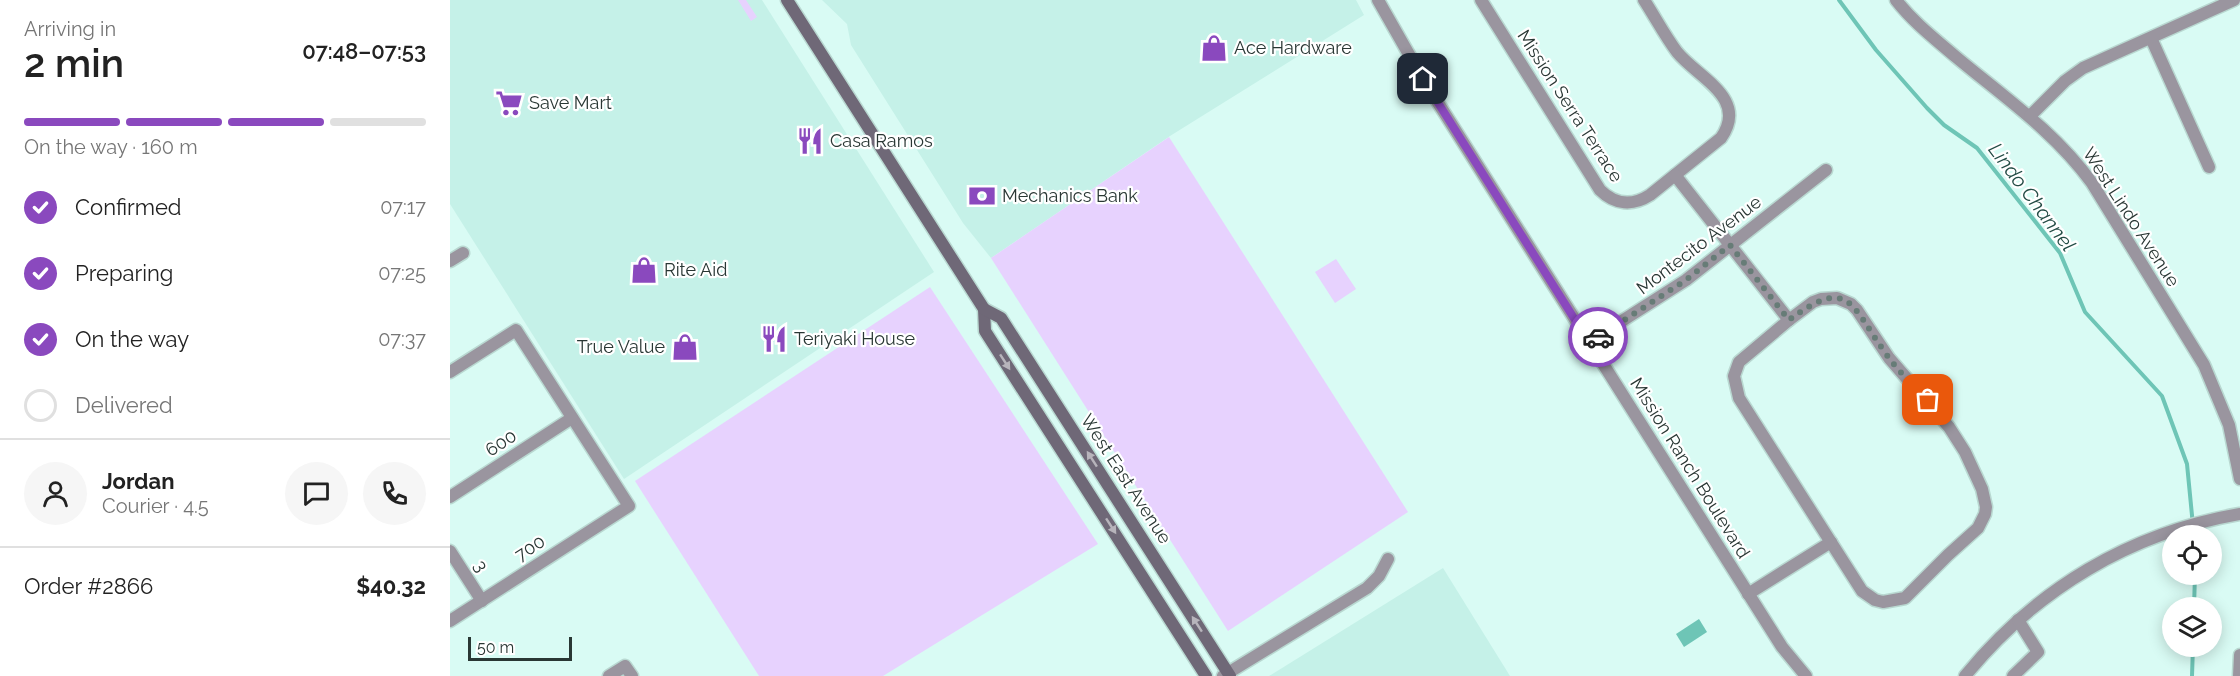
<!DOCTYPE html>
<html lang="en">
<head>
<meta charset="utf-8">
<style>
	body { margin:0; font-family:Raleway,sans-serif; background:#f6f6f6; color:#222; height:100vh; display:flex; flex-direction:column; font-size:22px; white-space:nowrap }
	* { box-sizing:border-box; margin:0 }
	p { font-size:20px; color:#767676 }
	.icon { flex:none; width:33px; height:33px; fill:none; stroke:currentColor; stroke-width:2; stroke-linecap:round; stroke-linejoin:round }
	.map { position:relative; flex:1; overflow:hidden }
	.sheet { display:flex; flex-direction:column; background:#fff; width:450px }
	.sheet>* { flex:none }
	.fabs { position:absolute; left:1712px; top:525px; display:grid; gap:12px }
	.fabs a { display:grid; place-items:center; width:60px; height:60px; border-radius:50%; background:#fff; box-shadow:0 3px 15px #0003; font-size:30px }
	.scale { position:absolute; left:18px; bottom:15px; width:104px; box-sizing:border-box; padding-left:6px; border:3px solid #293734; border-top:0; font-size:16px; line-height:21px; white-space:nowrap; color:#293734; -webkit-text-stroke:4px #fff; paint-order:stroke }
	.pin { position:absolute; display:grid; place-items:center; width:51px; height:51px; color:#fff; margin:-26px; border-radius:12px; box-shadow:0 3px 9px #0006 }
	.courier { position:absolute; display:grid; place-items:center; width:60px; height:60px; margin:-30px; border:4px solid #8a49be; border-radius:50%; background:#fff; color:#222; box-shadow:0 2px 8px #0007 }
	.head em { font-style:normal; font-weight:600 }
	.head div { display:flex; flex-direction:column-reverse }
	.head { display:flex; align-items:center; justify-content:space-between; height:102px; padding:0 24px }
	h1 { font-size:39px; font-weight:600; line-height:45px }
	.bar { display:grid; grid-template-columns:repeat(4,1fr); gap:9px 6px; align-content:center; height:72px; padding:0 24px }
	.bar i { height:8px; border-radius:4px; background:#e0e0e0 }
	.bar .selected { background:#8a49be }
	.bar p { grid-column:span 4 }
	.line { display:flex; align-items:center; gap:15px; padding:0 24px; border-top:2px solid #e0e0e0 }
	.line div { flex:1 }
	.round { display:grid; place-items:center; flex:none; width:63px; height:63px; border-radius:32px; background:#f6f6f6 }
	ol { padding:0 24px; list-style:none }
	li { display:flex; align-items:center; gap:18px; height:66px }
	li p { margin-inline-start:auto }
	li .icon { padding:6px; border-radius:50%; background:#8a49be; color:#fff; stroke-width:4 }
	li:last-child { color:#767676 }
	li i { width:33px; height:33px; border:3px solid #e0e0e0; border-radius:50% }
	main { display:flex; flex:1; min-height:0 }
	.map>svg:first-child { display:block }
</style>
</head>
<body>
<main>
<section class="sheet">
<div class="head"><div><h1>2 min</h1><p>Arriving in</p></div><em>07:48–07:53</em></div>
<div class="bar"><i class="selected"></i><i class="selected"></i><i class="selected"></i><i></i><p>On the way · 160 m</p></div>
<ol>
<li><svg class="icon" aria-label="check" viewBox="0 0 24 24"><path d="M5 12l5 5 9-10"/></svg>Confirmed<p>07:17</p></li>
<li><svg class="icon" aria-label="check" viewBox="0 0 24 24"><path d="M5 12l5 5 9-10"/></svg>Preparing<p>07:25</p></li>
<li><svg class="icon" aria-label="check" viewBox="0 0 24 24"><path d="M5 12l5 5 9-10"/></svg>On the way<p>07:37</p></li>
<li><i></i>Delivered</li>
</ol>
<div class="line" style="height:108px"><a class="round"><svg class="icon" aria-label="person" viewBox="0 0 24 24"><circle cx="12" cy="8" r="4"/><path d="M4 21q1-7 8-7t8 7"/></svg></a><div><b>Jordan</b><p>Courier · 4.5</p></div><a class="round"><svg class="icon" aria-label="chat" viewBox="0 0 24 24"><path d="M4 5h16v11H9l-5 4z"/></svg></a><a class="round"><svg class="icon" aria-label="phone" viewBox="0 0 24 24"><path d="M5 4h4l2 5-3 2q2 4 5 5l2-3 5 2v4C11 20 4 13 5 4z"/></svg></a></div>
<div class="line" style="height:78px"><div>Order #2866</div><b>$40.32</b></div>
</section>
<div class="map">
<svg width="1790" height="676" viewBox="0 0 1790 676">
	<rect width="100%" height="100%" fill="#d9fbf4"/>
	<g fill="#c5f1e8">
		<path d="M0 0H312L484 272 174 479 0 204Z"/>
		<path d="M372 0H906L914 15 720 136 541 258 513 223 401 45 397 24Z"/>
		<path d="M993 568 1060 676H819Z"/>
	</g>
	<g fill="#e7d2fe">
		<path d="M288 0H296L307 17 301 21Z"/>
		<path d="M719 137 958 512 778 631 541 258Z"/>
		<path d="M886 259 906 289 885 303 865 272Z"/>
		<path d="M480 287 648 544 433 676H309L185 481Z"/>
	</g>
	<path fill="#6ec5b6" d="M1249 619 1257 632 1234 647 1226 634Z"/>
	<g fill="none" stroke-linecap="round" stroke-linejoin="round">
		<g stroke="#6ec5b6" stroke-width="4">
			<path d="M1389 0 1426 50 1477 108 1494 125 1527 148 1610 253 1635 312 1712 396 1737 464 1744 536"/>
			<path d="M1744 608 1745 574"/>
			<path d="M1742 676 1743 646"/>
		</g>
		<defs>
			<g id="minor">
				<path d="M928 0 973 79 1332 647 1356 676"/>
				<path d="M1031 0 1150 190C1165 205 1183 206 1200 195L1271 138C1299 98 1248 78 1227 52 1215 36 1205 17 1194 0"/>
				<path d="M1446 0C1463 22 1485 39 1506 57 1554 97 1605 132 1642 183L1754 365 1779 425 1790 479"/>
				<path d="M1701 38 1759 167"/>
				<path d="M1580 116 1615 81 1633 68 1784 0"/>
				<path d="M1225 175 1339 320"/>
				<path d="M0 261 13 253"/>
				<path d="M1387 298 1401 304 1407 310 1439 358 1499 427 1515 452 1532 489 1536 507 1535 514 1528 528 1498 555 1455 598 1433 602 1425 600 1412 591 1289 398 1284 376 1289 362 1339 320 1363 302 1371 299Z"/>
				<path d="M1139 342 1236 280 1376 170"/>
				<path d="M0 372 66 330 179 506 0 621"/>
				<path d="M0 497 122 418"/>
				<path d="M0 551 32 601"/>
				<path d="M1298 594 1381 542"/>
				<path d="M159 676 175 666 182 676"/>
				<path d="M773 676 917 588 929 576 938 559"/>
				<path d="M1515 676C1586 589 1680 533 1790 514"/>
				<path d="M1563 676 1588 652 1568 620"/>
				<path d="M1789 676 1790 655"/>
			</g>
			<g id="secondary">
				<path d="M337 0 534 309 535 331 756 676"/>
				<path d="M534 309 551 318 780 676"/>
			</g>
		</defs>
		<use href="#minor" stroke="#b9d8d1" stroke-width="15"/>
		<use href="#secondary" stroke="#b9d8d1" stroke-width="15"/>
		<use href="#minor" stroke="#9a959f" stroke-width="12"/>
		<use href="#secondary" stroke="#6f6877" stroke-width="12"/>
	</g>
	<defs><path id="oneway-solid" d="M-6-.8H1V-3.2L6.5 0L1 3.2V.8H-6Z" transform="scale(1.5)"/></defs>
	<g fill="#b7b4bb">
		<use href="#oneway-solid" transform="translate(555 362) rotate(57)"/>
		<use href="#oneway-solid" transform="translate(642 459) rotate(-123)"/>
		<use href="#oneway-solid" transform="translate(661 526) rotate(57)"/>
		<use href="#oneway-solid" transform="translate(747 624) rotate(-123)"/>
	</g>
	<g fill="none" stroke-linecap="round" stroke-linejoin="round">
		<path stroke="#677c77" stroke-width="6" stroke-dasharray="0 10.8" d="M1148 337 1236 280 1280 245 1339 320C1398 276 1400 303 1434 351 1446 369 1462 384 1478 400"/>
		<path stroke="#8a49be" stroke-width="8" d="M973 79 1139 342 1148 337"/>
	</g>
	<defs>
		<symbol id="shop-bare" viewBox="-9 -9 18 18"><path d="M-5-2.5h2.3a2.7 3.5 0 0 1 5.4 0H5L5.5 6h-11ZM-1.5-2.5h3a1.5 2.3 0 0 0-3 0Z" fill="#8a49be" stroke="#fff" stroke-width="2.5" paint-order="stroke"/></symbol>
		<symbol id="supermarket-bare" viewBox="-9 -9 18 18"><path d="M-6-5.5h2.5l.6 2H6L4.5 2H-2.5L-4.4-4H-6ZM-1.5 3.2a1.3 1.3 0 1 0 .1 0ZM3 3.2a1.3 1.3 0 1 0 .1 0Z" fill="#8a49be" stroke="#fff" stroke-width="2.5" paint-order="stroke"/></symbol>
		<symbol id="restaurant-bare" viewBox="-9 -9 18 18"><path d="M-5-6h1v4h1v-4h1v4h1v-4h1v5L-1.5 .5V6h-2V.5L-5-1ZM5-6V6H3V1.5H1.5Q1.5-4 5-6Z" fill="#8a49be" stroke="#fff" stroke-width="2.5" paint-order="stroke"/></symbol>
		<symbol id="bank-bare" viewBox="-9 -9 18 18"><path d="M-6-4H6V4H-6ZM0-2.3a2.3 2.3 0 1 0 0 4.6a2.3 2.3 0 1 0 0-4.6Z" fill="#8a49be" stroke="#fff" stroke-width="2.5" paint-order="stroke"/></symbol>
	</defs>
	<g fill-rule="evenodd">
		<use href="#shop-bare" x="745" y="29" width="38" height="38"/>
		<use href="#supermarket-bare" x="40" y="84" width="38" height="38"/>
		<use href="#restaurant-bare" x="341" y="122" width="38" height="38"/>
		<use href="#bank-bare" x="513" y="177" width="38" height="38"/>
		<use href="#shop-bare" x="175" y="251" width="38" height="38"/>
		<use href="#restaurant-bare" x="305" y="320" width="38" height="38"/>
		<use href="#shop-bare" x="216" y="328" width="38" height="38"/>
	</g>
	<g text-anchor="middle" stroke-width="4.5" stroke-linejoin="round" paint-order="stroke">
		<g font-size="18" fill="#293734" stroke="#fff" text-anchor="start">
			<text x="784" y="54">Ace Hardware</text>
			<text x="79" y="109">Save Mart</text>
			<text x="380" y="147">Casa Ramos</text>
			<text x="552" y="202">Mechanics Bank</text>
			<text x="214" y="276">Rite Aid</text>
			<text x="344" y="345">Teriyaki House</text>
			<text x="215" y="353" text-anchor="end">True Value</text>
		</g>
		<g font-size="18" fill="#293734" stroke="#fff">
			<text transform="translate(1120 106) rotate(57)" y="6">Mission Serra Terrace</text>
			<text transform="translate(1681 217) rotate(57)" y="6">West Lindo Avenue</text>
			<text transform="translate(1249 245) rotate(-37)" y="6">Montecito Avenue</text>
			<text transform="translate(51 443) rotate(-33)" y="6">600</text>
			<text transform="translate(1240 468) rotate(58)" y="6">Mission Ranch Boulevard</text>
			<text transform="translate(676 479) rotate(57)" y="6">West East Avenue</text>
			<text transform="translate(80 548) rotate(-33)" y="6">700</text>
			<text transform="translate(31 566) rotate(57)" y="6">3</text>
		</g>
		<g font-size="20" font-style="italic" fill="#234c45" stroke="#fff">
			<text transform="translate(1582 197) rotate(53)" y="7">Lindo Channel</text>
		</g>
	</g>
</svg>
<div class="fabs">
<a><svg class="icon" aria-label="locate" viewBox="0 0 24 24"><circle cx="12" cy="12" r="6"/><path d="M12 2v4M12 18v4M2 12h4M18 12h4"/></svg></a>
<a><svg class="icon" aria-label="layers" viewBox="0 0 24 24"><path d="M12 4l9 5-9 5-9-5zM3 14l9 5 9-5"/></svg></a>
</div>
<div class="scale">50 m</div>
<div class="pin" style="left:1478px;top:400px;background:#ea580c"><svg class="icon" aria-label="bag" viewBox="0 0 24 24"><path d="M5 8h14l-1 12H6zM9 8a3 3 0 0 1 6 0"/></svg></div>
<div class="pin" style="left:973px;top:79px;background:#1f2937"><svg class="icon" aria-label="home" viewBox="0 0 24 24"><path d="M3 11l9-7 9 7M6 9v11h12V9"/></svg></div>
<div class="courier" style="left:1148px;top:337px"><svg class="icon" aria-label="car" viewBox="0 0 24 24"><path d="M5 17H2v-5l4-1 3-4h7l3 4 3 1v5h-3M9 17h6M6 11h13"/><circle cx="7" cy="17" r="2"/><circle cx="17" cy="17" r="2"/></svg></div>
</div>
</main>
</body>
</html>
